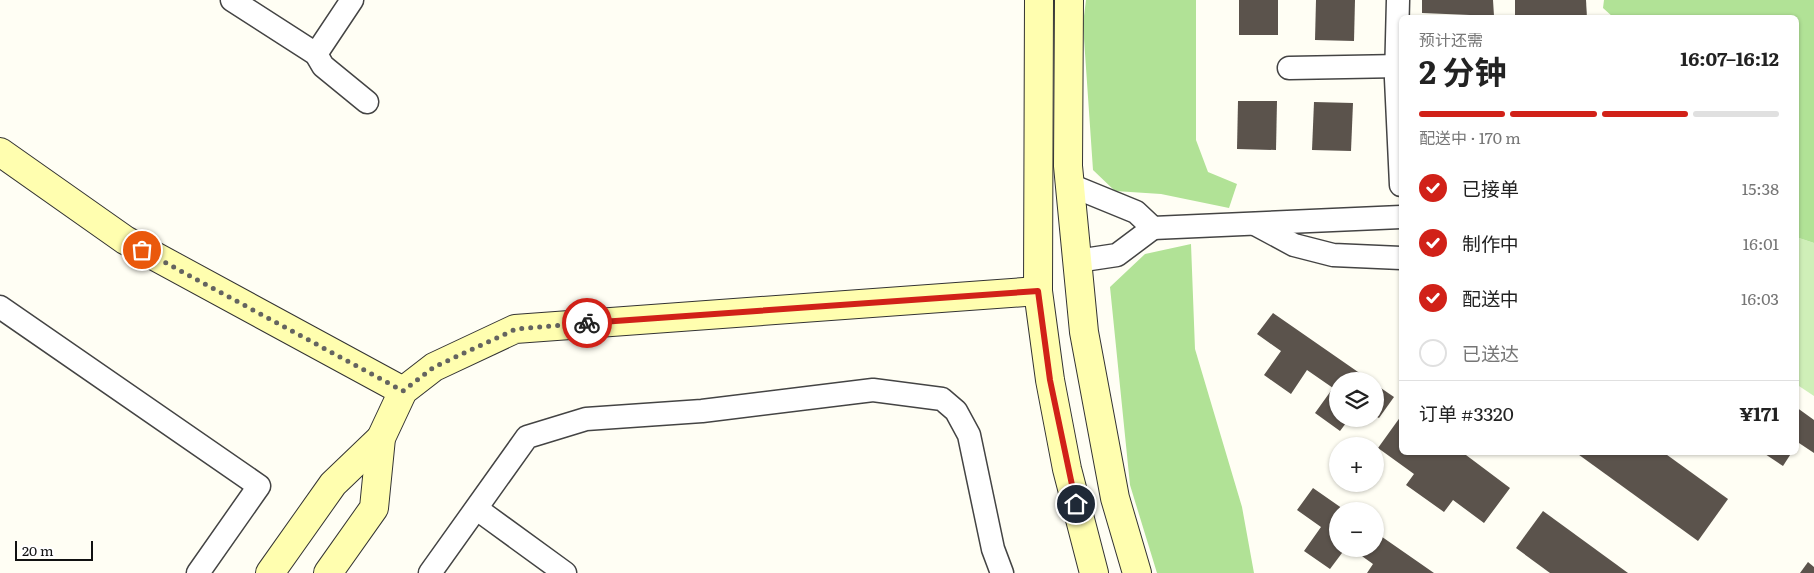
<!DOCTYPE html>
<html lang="zh">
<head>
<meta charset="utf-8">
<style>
	body { margin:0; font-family:Literata,"Noto Sans SC",serif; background:#f2f2f2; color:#222; height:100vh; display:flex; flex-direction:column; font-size:19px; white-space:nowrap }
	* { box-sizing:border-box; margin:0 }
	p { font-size:16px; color:#767676 }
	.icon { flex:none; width:28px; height:28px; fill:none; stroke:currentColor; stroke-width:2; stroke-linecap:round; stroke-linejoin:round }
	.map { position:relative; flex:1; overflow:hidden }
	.details { position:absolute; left:1399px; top:15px; width:400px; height:440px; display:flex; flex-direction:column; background:#fff; border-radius:8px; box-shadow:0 1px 4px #0004 }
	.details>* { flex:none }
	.tools { position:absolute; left:1329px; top:372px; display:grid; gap:10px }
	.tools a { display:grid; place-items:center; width:55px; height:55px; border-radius:50%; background:#fff; box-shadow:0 1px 4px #0004; font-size:25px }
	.scale { position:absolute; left:15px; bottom:12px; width:78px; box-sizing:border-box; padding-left:5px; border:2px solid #111; border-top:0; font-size:14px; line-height:18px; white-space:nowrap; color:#111; -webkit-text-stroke:4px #fff; paint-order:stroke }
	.pin { position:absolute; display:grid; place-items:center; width:42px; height:42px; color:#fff; margin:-21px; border:2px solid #fff; border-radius:50%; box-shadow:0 1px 5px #0007 }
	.courier { position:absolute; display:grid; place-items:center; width:50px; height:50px; margin:-25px; border:4px solid #d12118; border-radius:50%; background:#fff; color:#222; box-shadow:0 1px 6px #0007 }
	.headline em { font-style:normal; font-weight:700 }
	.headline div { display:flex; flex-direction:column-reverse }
	.headline { display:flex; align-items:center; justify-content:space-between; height:85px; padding:0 20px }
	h1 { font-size:32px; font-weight:700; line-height:38px }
	.bar { display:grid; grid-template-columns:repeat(4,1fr); gap:8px 5px; align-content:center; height:60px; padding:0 20px }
	.bar i { height:6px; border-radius:4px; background:#e0e0e0 }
	.bar .current { background:#d12118 }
	.bar p { grid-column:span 4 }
	.line { display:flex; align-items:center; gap:12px; padding:0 20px; border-top:1px solid #e0e0e0 }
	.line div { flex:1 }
	ol { padding:0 20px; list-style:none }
	li { display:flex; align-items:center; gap:15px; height:55px }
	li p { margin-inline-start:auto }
	li .icon { padding:5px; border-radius:50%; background:#d12118; color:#fff; stroke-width:4 }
	li:last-child { color:#767676 }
	li i { width:28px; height:28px; border:2px solid #e0e0e0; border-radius:50% }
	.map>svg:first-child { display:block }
</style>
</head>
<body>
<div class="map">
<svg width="1814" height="573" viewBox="0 0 1814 573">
	<rect width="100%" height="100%" fill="#fffef4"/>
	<path fill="#cfefb8" d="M1796 237 1814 243V396L1796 384Z"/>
	<g fill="#b1e296">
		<path d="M1086 0H1196V140L1208 172 1237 184 1229 208 1161 194 1115 191 1093 170 1083 24Z"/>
		<path d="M1604 0H1814V243L1796 237V18L1613 17 1603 8Z"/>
		<path d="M1191 244 1195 349 1242 507 1254 573H1157L1130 485 1110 287 1145 254Z"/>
	</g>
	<g fill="#5b534c">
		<rect x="1239" y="0" width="39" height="35"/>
		<path d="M1316 0H1355L1354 41 1315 40Z"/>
		<path d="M1422 0H1493L1494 16 1422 13Z"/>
		<path d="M1515 0H1586L1587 18H1515Z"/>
		<path d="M1238 101H1277L1276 150 1237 149Z"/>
		<path d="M1314 102 1353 103 1351 151 1312 150Z"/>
		<path d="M1273 313 1371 381H1338V419H1349L1340 431 1315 413 1333 388 1307 370 1291 394 1264 375 1281 351 1257 334Z"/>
		<path d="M1375 384 1394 397 1379 418 1375 416Z"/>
		<path d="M1796 407 1814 420V453L1799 443 1796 447Z"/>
		<path d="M1401 416V452H1462L1510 488 1484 523 1453 500 1444 512 1406 485 1414 474 1378 448Z"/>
		<path d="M1575 452H1663L1728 499 1698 541Z"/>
		<path d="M1762 452H1792L1783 466Z"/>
		<path d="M1313 488 1346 511H1338V549H1345L1330 569 1304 551 1321 527 1297 510Z"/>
		<path d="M1543 511 1628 573H1550L1516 548Z"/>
		<path d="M1375 532 1434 573H1367L1373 564 1352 549H1375Z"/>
		<path d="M1808 562 1814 567V573H1800Z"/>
	</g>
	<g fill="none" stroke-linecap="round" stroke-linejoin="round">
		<defs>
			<g id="street">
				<path d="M232 0 316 54 323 66 367 102"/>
				<path d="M1398 0 1396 79 1401 185"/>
				<path d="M316 54 352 0"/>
				<path d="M1289 68 1401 66"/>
				<path d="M1070 185 1136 212 1153 228 1117 255 1077 261"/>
				<path d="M1255 224 1294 245 1333 255 1401 258"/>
				<path d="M1153 228 1401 217"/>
				<path d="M0 307 259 486 198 573"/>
				<path d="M477 509 565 573"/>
				<path d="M430 573 527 437 586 419 702 411 873 390 942 399 956 411 969 435 993 549 1002 573"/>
			</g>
			<g id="secondary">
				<path d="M1039 0 1038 291 1050 380 1067 469 1094 573"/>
				<path d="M1069 0 1068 166 1084 332 1115 498 1137 573"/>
				<path d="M0 152 125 240 403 391"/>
				<path d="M270 573 333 484 381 438"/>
				<path d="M328 573 374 508 381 438 403 391 434 367 515 329 1038 291"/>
			</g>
		</defs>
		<use href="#street" stroke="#444" stroke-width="25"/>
		<use href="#secondary" stroke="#333" stroke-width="30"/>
		<use href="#street" stroke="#fff" stroke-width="22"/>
		<use href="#secondary" stroke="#fffeaf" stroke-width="28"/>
	</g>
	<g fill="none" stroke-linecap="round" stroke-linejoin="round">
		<path stroke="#646460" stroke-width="5" stroke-dasharray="0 9" d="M142 250 403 391 434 367 516 329 587 323"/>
		<path stroke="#d12118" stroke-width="6" d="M587 323 1038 291 1050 380 1076 504"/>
	</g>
</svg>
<div class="tools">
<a><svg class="icon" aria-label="layers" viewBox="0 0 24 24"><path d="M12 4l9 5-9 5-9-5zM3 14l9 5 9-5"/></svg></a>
<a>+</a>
<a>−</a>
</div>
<div class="scale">20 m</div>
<div class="pin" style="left:142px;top:250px;background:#ea580c"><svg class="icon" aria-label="bag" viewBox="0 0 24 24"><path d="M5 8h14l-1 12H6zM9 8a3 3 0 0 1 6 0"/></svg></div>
<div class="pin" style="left:1076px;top:504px;background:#1f2937"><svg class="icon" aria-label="home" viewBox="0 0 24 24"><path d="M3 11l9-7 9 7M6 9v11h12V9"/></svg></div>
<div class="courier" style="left:587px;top:323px"><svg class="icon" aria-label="bike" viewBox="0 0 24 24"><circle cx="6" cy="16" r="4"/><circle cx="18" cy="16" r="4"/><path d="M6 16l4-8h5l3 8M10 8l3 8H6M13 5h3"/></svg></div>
<section class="details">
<div class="headline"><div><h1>2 分钟</h1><p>预计还需</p></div><em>16:07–16:12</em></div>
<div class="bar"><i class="current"></i><i class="current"></i><i class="current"></i><i></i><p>配送中 · 170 m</p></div>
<ol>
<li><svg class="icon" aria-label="check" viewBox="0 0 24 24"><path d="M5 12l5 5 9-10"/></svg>已接单<p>15:38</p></li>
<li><svg class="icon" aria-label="check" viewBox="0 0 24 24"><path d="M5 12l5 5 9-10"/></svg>制作中<p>16:01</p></li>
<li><svg class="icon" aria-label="check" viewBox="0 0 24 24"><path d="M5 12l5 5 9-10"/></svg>配送中<p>16:03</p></li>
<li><i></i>已送达</li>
</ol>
<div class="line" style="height:65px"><div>订单 #3320</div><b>¥171</b></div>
</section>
</div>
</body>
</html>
